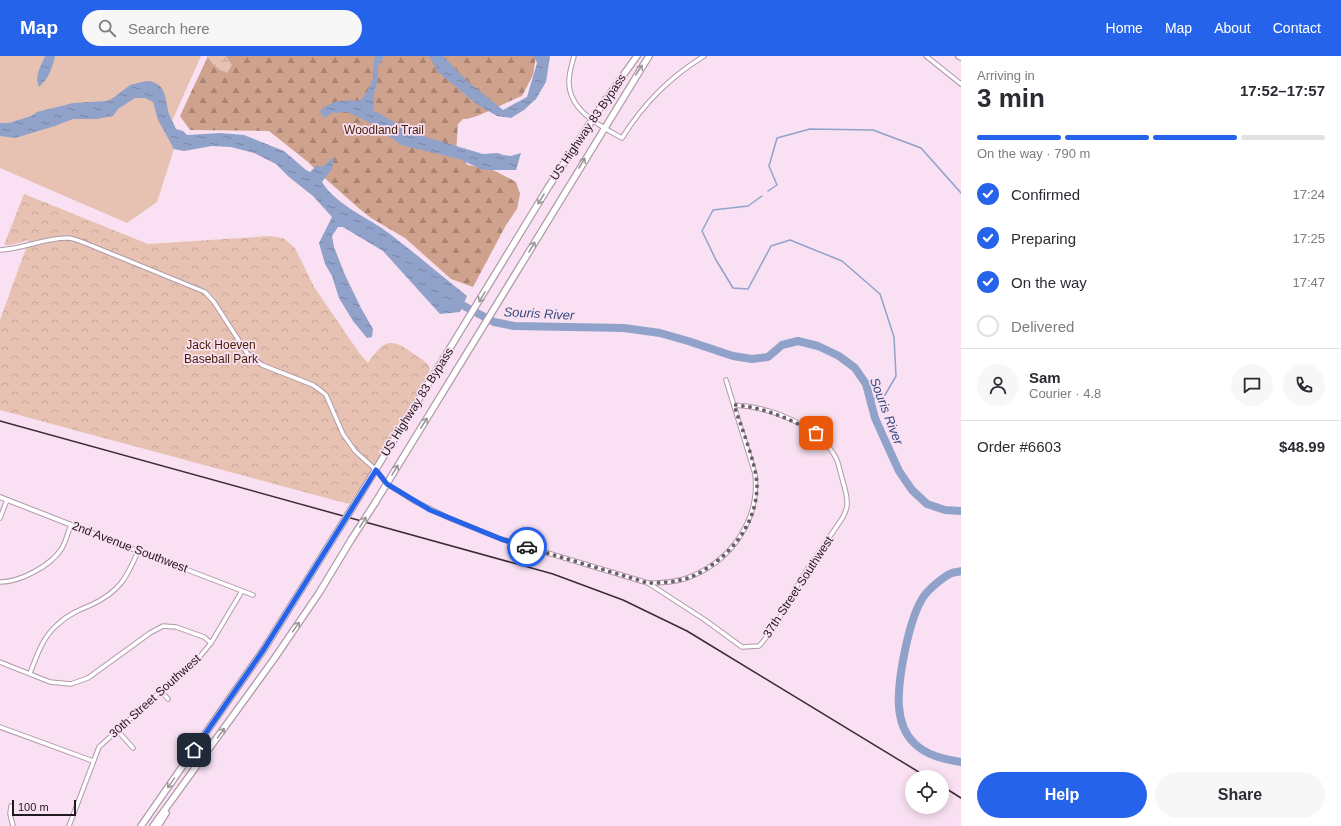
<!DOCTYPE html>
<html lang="en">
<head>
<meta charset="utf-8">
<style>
	body { margin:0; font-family:Arial,sans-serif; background:#f7f7f7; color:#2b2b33; height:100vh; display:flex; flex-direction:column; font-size:15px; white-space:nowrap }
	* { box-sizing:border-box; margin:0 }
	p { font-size:13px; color:#7c7c81 }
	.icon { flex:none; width:22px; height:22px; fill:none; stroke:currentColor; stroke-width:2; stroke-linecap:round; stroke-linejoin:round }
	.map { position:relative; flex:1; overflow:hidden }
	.drawer { display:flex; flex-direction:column; background:#fff; width:380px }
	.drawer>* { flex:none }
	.fabs { position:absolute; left:905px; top:714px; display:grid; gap:8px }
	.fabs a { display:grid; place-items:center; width:44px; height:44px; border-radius:50%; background:#fff; box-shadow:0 2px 10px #0003; font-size:20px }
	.scale { position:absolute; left:12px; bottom:10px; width:64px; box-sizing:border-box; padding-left:4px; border:2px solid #22191f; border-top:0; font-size:11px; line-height:14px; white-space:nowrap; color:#22191f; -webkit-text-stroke:3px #f9e0f2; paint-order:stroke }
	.pin { position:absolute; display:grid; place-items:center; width:34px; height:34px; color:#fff; margin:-17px; border-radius:8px; box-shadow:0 2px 6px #0006 }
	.courier { position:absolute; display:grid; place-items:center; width:40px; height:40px; margin:-20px; border:3px solid #2563eb; border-radius:50%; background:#fff; color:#222; box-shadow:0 1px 5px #0007 }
	.head em { font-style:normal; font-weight:700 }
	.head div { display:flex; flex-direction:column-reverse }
	.head { display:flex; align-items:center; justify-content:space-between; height:68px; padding:0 16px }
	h1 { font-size:26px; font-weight:700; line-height:30px }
	.bar { display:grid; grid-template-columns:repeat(4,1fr); gap:6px 4px; align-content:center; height:48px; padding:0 16px }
	.bar i { height:5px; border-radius:3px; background:#e1e1e2 }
	.bar .on { background:#2563eb }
	.bar p { grid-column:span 4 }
	.line { display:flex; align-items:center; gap:10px; padding:0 16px; border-top:1px solid #e1e1e2 }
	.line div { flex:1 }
	.round { display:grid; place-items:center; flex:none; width:42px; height:42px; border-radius:21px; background:#f7f7f7 }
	ol { padding:0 16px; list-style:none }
	li { display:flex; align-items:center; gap:12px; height:44px }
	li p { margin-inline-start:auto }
	li .icon { padding:4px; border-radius:50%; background:#2563eb; color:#fff; stroke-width:4 }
	li:last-child { color:#7c7c81 }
	li i { width:22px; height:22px; border:2px solid #e1e1e2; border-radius:50% }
	.primary-button { display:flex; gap:8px; margin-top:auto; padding:8px 16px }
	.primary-button a { flex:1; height:46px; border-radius:24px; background:#2563eb; color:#fff; font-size:16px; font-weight:700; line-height:46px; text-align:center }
	.primary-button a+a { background:#f7f7f7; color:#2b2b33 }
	header { display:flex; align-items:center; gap:24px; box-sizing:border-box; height:56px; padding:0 20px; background:#2563eb; color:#fff }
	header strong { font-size:19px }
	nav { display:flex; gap:22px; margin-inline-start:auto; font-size:14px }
	.search { width:280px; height:36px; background:#f7f7f7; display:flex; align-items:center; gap:10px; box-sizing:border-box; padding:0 14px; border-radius:22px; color:#7c7c81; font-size:15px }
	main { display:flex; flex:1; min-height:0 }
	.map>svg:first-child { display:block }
</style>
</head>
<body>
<header>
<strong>Map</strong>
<div class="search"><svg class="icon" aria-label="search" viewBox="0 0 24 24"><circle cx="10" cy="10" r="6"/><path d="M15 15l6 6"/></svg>Search here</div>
<nav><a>Home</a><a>Map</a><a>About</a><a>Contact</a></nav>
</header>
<main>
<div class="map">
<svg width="961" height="770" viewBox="0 0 961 770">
	<defs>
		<pattern id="forest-firs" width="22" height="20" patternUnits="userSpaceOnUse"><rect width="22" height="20" fill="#cfa28e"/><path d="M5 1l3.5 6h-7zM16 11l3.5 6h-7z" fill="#a88373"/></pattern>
		<pattern id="wetland-marsh" width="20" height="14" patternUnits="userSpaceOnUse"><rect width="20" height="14" fill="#e7c2b2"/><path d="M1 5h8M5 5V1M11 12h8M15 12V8" fill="none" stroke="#c6a699"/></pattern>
		<pattern id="park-crowns" width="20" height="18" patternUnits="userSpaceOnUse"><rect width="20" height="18" fill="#e7c2b2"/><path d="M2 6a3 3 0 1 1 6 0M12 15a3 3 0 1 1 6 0" fill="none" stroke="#c6a699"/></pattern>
		<pattern id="water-ripples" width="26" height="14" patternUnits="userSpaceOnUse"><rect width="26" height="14" fill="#91a2ca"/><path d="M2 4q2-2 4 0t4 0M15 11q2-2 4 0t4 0" fill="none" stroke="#7683a3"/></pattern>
	</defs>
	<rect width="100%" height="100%" fill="#f9e0f2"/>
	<path fill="#e7c2b2" d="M0 0H201L172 65 174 93 157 146 127 167 0 112Z"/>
	<path fill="url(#forest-firs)" d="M208 0H536L533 19 522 40C505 46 478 63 463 63L458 68 456 97 468 109 493 114 516 126 520 138 517 153 506 169 473 231 451 223 405 182 371 162 362 155 320 118 308 106 269 75 190 74 180 60Z"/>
	<path fill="url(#wetland-marsh)" d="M207 0H226L232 9 227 17 216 12Z"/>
	<path fill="url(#park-crowns)" d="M24 138 148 188 270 180 283 182 295 192 314 231 360 298 368 307C384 283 392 281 415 299 421 303 428 306 430 313L428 319 377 407 349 448 0 354V264L29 184 11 189H4Z"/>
	<g fill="url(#water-ripples)">
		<path d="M45 0H55C52 13 49 22 39 31 34 19 41 11 45 0Z"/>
		<path d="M375 0H384L378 11V23L374 38 373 54 413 77 483 98 498 97 503 99 511 100 521 97 516 114H483L459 103 401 89 371 67 347 56 331 57 327 61H323L320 55C331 44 345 44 360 45L368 34 373 22V11Z"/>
		<path d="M429 0H443L466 24 503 54 527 41 537 7 534 0H550L546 26 536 43 524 54 511 62 497 60 478 49 438 16Z"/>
		<path d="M146 25C167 26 165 43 169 58 171 63 174 68 176 73L183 75 187 79 220 77 244 79 284 95 306 114 310 116 317 109 320 111 325 109 334 100 332 113 322 126C337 150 368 161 390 178 416 198 441 219 467 240L460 256 440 258 383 195 343 171H338L332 180 334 191 345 219 361 252 373 273 372 281 367 282 353 265 339 242 332 220 325 208 319 187 332 161 313 140 289 121 276 108 254 97 231 91 212 90 184 95 174 93 158 64 153 46 145 42H135L118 53 113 60 97 63H73L55 70 15 82 0 80V67H9L31 60 37 56 73 47 107 45 113 42 130 29Z"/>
	</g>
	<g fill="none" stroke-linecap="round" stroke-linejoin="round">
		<g stroke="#91a2ca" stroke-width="1.5">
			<path d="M768 135 777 129 769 110 777 82 810 73 873 74 921 92 961 137"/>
			<path d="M762 140 748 150 713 154 702 175 716 204 733 232 748 233 771 190 790 184 842 205 880 238 894 281 896 320 885 339 870 344"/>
		</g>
		<g stroke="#91a2ca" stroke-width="8">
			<path d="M456 243 462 249 494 266 514 270 624 272 660 277 688 285 733 300 752 303 768 301 782 289 798 285 818 290 839 300 855 312 866 328 875 362 883 380 899 415 912 434 927 448 945 454 961 455"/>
			<path d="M961 515C958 516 955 516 952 517 944 520 929 533 924 540 909 561 897 625 899 651 900 664 905 678 914 687 927 700 944 703 961 706"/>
		</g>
		<defs>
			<g id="minor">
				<path d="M574 0C572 8 569 16 569 25 568 54 600 70 622 82 644 47 669 22 704 0"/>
				<path d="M926 0 961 28"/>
				<path d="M0 194C23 193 44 182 67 182 73 182 80 185 85 187L205 236 214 246 247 297 262 309 313 329 320 334 326 339 343 378 355 395 376 414 387 428 414 445 449 462 501 483 648 527 705 564 742 591 759 590C775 573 785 551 797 530 811 506 828 484 843 461 845 457 847 453 847 449 848 441 844 430 842 422 840 416 839 408 836 402 819 369 770 351 734 349"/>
				<path d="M0 462 7 444"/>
				<path d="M0 526C20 526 51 510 62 492 66 485 68 476 71 469"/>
				<path d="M649 527C663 527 679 526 692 520 733 503 760 462 755 418L726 324"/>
				<path d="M0 606 50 626 71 628 88 622 150 577 163 570 176 571 204 581 211 587"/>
				<path d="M30 617C37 600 42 582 57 569 67 559 79 554 91 549 119 536 127 522 138 495L253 539"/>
				<path d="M161 635 168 643"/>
				<path d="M0 671 93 705"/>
				<path d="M117 674 133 692"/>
				<path d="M11 750 10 758 13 770"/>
				<path d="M69 770 99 691 161 635 193 609 211 587 242 535"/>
			</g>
			<path id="tertiary" d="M0 441 138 495"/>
			<g id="trunk">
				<path d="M959 0 961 1"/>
				<path d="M375 447 649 0"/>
				<path d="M354 449 549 130 604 46 637 0"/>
				<path d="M141 770 264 593 339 473"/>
				<path d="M153 770 274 603 319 537 351 484"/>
				<path d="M158 770 166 757"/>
			</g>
		</defs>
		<use href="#minor" stroke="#b099aa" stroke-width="5.5"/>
		<use href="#tertiary" stroke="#b099aa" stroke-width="6"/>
		<use href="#trunk" stroke="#b099aa" stroke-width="8"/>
		<use href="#minor" stroke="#fff" stroke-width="3.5"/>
		<use href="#tertiary" stroke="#fff" stroke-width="4"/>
		<use href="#trunk" stroke="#fff" stroke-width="5.5"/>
		<g stroke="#382d34" stroke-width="1.5">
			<path d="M0 365 553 518 623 544 687 575 927 721"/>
			<path d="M942 730 961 742"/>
		</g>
		<defs>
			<g id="trunk-bridge">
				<path d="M339 473 354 449"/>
				<path d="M351 484 375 447"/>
			</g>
		</defs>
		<use href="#trunk-bridge" stroke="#b099aa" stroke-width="8" stroke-linecap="butt"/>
		<use href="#trunk-bridge" stroke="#fff" stroke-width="5.5"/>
	</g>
	<defs><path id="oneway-shaft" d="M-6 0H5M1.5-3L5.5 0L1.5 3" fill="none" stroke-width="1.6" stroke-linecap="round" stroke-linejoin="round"/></defs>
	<g stroke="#9c989a">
		<use href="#oneway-shaft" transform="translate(639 14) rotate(-57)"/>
		<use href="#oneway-shaft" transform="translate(582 107) rotate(-59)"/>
		<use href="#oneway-shaft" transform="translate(541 143) rotate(121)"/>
		<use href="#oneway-shaft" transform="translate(532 191) rotate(-59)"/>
		<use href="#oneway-shaft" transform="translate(482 241) rotate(121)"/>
		<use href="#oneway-shaft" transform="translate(424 367) rotate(-58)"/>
		<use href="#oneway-shaft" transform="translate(395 414) rotate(-59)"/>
		<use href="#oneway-shaft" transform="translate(363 466) rotate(-58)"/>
		<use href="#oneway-shaft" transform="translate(296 571) rotate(-55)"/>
		<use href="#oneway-shaft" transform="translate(221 677) rotate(-54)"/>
		<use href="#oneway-shaft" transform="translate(171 727) rotate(125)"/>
	</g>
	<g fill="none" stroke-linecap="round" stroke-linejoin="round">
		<path stroke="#6d5f69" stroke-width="4" stroke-dasharray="0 7.2" d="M527 491 648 527C662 527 679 526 693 520 727 504 756 471 757 431 757 409 741 371 734 349 764 351 790 363 816 377"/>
		<path stroke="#2563eb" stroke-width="5" d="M194 694 264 593 376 414 387 428 430 454 501 483 527 491"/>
	</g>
	<g text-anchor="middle" stroke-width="3.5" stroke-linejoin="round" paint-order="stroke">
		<g font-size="12" fill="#22191f" stroke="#f9e0f2">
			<text transform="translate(588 71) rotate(-56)" y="4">US Highway 83 Bypass</text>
			<text transform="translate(417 346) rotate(-58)" y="4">US Highway 83 Bypass</text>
			<text transform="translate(130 491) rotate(21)" y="4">2nd Avenue Southwest</text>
			<text transform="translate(798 531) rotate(-57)" y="4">37th Street Southwest</text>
			<text transform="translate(155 640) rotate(-42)" y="4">30th Street Southwest</text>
		</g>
		<g font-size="12" fill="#451b04" stroke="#f9e0f2">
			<text x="384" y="78">Woodland Trail</text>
			<text x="221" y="293">Jack Hoeven<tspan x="221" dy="14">Baseball Park</tspan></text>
		</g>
		<g font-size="13" font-style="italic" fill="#364b7f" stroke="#f9e0f2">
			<text transform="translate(539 257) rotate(3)" y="5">Souris River</text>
			<text transform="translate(887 355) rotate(69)" y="5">Souris River</text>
		</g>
	</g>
</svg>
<div class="fabs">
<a><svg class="icon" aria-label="locate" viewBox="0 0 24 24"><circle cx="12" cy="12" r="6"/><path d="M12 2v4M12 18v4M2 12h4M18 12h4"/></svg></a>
</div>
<div class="scale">100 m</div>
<div class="pin" style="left:816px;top:377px;background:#ea580c"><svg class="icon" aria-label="bag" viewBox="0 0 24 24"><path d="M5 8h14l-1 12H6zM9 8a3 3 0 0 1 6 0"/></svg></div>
<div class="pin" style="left:194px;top:694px;background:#1f2937"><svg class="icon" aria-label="home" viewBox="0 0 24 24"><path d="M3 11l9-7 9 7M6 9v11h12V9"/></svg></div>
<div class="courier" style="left:527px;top:491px"><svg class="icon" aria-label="car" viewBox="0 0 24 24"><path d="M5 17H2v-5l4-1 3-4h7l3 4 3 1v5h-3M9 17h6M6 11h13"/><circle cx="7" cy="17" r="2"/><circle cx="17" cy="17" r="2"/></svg></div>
</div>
<section class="drawer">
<div class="head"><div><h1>3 min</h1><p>Arriving in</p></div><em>17:52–17:57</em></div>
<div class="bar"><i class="on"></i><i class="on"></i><i class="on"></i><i></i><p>On the way · 790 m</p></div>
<ol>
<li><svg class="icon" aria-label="check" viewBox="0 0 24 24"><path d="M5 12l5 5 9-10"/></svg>Confirmed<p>17:24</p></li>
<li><svg class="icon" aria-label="check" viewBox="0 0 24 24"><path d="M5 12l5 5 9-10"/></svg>Preparing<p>17:25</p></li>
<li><svg class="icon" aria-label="check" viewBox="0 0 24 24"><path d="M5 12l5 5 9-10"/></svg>On the way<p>17:47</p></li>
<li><i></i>Delivered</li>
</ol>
<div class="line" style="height:72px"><a class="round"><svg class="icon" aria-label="person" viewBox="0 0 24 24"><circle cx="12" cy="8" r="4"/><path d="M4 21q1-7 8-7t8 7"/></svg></a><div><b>Sam</b><p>Courier · 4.8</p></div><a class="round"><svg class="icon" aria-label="chat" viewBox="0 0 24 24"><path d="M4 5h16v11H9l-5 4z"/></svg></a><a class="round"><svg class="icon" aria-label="phone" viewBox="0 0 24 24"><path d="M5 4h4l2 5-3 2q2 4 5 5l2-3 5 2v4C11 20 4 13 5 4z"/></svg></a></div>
<div class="line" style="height:52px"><div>Order #6603</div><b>$48.99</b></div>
<div class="primary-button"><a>Help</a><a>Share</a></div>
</section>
</main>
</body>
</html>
